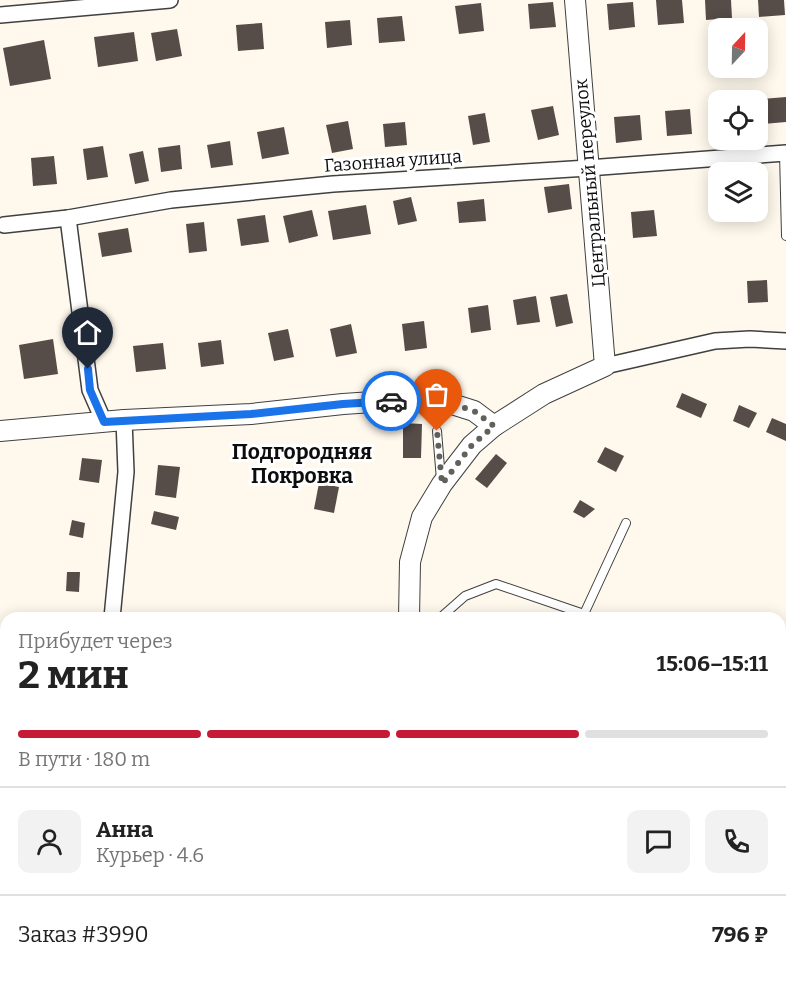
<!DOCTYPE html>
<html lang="ru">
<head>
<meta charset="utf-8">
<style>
	body { margin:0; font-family:Bitter,serif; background:#f2f2f2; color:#222; height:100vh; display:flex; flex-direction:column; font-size:22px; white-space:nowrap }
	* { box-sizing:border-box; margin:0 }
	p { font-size:20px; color:#767676 }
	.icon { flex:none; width:33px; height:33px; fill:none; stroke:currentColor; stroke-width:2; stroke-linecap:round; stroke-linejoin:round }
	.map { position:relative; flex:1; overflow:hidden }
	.side { position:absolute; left:0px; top:612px; width:786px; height:372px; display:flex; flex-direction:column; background:#fff; border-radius:18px 18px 0 0; box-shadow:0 3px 15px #0003 }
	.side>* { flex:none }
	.needle { width:39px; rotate:22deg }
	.tools { position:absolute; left:708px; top:18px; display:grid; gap:12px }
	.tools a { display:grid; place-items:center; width:60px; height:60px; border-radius:12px; background:#fff; box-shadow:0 3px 15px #0003; font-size:30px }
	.pin { position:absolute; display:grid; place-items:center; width:51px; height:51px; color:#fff; margin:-62px -26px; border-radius:50% 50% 50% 0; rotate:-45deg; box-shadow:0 0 6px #0007 }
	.pin .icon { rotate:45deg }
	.courier { position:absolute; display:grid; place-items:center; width:60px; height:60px; margin:-30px; border:4px solid #1a73e8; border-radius:50%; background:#fff; color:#222; box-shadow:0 2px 8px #0007 }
	.summary em { font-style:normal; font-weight:700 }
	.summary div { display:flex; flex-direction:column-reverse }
	.summary { display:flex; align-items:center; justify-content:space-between; height:102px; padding:0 18px }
	h1 { font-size:39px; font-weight:700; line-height:45px }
	.bar { display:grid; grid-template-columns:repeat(4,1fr); gap:9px 6px; align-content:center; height:72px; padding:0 18px }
	.bar i { height:8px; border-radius:4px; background:#e0e0e0 }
	.bar .active { background:#c61b37 }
	.bar p { grid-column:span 4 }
	.line { display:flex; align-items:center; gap:15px; padding:0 18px; border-top:2px solid #e0e0e0 }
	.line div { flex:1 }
	.round { display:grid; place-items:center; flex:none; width:63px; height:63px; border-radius:12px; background:#f2f2f2 }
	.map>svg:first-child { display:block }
</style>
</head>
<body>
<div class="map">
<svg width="786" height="984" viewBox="0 0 786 984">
	<rect width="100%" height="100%" fill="#fff9ed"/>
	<g fill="#564c48">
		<path d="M656 0H682L684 23 658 25Z"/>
		<path d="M705 0H731L732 18 706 20Z"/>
		<path d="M758 0H784L785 15 759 17Z"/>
		<path d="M553 2 556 27 530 29 528 4Z"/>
		<path d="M633 2 635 27 609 30 607 4Z"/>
		<path d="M481 3 484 31 459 34 455 6Z"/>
		<path d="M402 16 405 41 379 43 377 18Z"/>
		<path d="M350 20 352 45 327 48 325 22Z"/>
		<path d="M262 23 264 49 238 51 236 25Z"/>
		<path d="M177 29 182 56 156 61 151 33Z"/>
		<path d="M134 32 138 61 98 67 94 37Z"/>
		<path d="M44 40 51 79 10 86 3 48Z"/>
		<path d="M786 97V122L763 124 761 99Z"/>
		<path d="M553 106 559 135 538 140 531 110Z"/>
		<path d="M712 107H718V132H714Z"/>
		<path d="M690 109 692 134 667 136 665 111Z"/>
		<path d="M485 113 490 142 473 145 468 116Z"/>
		<path d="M640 115 642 140 616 143 614 117Z"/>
		<path d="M348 121 353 149 332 153 326 125Z"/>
		<path d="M405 122 407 145 385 147 383 124Z"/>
		<path d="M284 127 289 154 262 159 257 132Z"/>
		<path d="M230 141 233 165 211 168 207 145Z"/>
		<path d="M180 145 182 169 161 172 158 148Z"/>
		<path d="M103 146 108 177 87 180 83 149Z"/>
		<path d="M143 151 149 181 135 184 129 154Z"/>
		<path d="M54 156 57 184 33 186 31 158Z"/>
		<path d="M569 184 572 209 548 213 544 187Z"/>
		<path d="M411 197 417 221 398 225 393 201Z"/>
		<path d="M484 199 486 221 459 223 457 202Z"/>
		<path d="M366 205 371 234 333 240 328 211Z"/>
		<path d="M312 210 318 236 289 243 283 216Z"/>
		<path d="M654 210 657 236 633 238 631 212Z"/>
		<path d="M265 215 269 242 241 246 237 219Z"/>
		<path d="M204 222 207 251 189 253 186 224Z"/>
		<path d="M128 228 132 252 102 257 98 233Z"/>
		<path d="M767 280 768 302 748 303 747 281Z"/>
		<path d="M567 294 573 323 556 327 550 297Z"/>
		<path d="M536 296 540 322 517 325 513 300Z"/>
		<path d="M488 305 491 330 471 333 468 308Z"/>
		<path d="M424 321 427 348 405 351 402 324Z"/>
		<path d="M351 324 357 353 336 357 330 329Z"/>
		<path d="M288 329 294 357 274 361 268 333Z"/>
		<path d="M53 339 58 374 24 379 19 345Z"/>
		<path d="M221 340 224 364 201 367 198 343Z"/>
		<path d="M163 343 166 369 136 372 133 346Z"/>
		<path d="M682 393 707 404 701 418 676 407Z"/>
		<path d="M739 405 757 413 749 428 733 421Z"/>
		<path d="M772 418 786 424V441L766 432Z"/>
		<path d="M403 423 422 424 421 458H403Z"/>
		<path d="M605 447 624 456 616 472 597 462Z"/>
		<path d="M496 454 507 463 487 488 475 479Z"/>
		<path d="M82 458 102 460 99 483 79 480Z"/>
		<path d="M158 465 180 467 176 498 155 495Z"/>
		<path d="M319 483 339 487 334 513 314 509Z"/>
		<path d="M580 500 595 509 584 518 573 512Z"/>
		<path d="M154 511 179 517 176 530 151 524Z"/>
		<path d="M72 520 85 523 83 538 69 535Z"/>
		<path d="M67 572H80L79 592 66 591Z"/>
		<path d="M141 612 153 613 152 618H140Z"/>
	</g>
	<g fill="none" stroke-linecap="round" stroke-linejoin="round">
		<defs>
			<g id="service">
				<path d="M784 153 786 236"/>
				<path d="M437 431 441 480"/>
				<path d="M440 618 465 596 496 584 584 614 626 523"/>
			</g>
			<g id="minor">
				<path d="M0 15 170 0"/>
				<path d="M68 218 90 390 104 422"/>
				<path d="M4 225 68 218 171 200 333 184 588 168 786 153"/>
				<path d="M605 366 715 341 750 339 786 341"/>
				<path d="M112 618 126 472 124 420"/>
				<path d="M780 929 786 926"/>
				<path d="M780 953 786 956"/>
				<path d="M57 984 58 978"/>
				<path d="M651 984 665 978"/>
			</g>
			<g id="tertiary">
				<path d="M0 431 124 420 251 414 343 404 433 398 474 411 494 426"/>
				<path d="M409 618 410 562 422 517 442 484 472 445 494 426 544 394 605 366 575 0"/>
				<path d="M347 984 348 978"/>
			</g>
		</defs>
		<use href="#service" stroke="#404040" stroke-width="10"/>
		<use href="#minor" stroke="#404040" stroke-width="18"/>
		<use href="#tertiary" stroke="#404040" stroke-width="22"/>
		<use href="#service" stroke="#fff" stroke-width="8"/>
		<use href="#minor" stroke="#fff" stroke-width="15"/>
		<use href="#tertiary" stroke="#fff" stroke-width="20"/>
	</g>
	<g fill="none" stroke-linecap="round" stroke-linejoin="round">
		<path stroke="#62605b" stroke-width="6" stroke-dasharray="0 10.8" d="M391 401 433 398 474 411 494 426 472 445 442 484 437 431"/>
		<path stroke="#1a73e8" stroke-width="8" d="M88 369 90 390 104 422 251 414 343 404 391 401"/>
	</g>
	<g text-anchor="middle" stroke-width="6" stroke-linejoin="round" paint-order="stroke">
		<g font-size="18" fill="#0d0d0d" stroke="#fff">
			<text transform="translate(393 161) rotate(-4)" y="6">Газонная улица</text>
			<text transform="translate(590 183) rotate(-95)" y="6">Центральный переулок</text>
		</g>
		<g font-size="21" font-weight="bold" fill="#0d0d0d" stroke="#fff">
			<text x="302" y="459">Подгородняя<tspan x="302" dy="24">Покровка</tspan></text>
		</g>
	</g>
</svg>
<div class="tools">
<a><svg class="needle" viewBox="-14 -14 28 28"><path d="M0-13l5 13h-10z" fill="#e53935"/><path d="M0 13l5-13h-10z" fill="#767676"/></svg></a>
<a><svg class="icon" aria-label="locate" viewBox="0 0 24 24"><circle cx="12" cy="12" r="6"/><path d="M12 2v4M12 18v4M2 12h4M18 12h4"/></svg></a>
<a><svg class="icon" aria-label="layers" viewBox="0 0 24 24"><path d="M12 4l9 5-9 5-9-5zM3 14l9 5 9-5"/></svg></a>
</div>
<div class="pin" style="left:437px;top:431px;background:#ea580c"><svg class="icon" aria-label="bag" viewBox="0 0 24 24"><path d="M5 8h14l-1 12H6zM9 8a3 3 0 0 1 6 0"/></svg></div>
<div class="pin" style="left:88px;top:369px;background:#1f2937"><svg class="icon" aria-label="home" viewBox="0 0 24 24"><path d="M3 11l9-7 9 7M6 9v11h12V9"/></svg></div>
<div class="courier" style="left:391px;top:401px"><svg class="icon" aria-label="car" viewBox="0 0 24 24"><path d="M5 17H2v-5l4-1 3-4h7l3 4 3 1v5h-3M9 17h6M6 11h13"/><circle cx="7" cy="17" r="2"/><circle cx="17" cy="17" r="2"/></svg></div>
<section class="side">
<div class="summary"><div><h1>2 мин</h1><p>Прибудет через</p></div><em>15:06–15:11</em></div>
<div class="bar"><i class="active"></i><i class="active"></i><i class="active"></i><i></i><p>В пути · 180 m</p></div>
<div class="line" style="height:108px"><a class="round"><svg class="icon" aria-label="person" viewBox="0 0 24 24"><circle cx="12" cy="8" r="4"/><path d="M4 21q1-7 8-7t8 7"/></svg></a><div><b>Анна</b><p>Курьер · 4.6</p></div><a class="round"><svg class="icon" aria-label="chat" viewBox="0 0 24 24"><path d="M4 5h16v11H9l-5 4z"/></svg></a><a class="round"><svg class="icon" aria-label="phone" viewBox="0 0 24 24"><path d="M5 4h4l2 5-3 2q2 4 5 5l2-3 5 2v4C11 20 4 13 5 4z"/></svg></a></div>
<div class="line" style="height:78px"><div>Заказ #3990</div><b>796 ₽</b></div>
</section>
</div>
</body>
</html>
